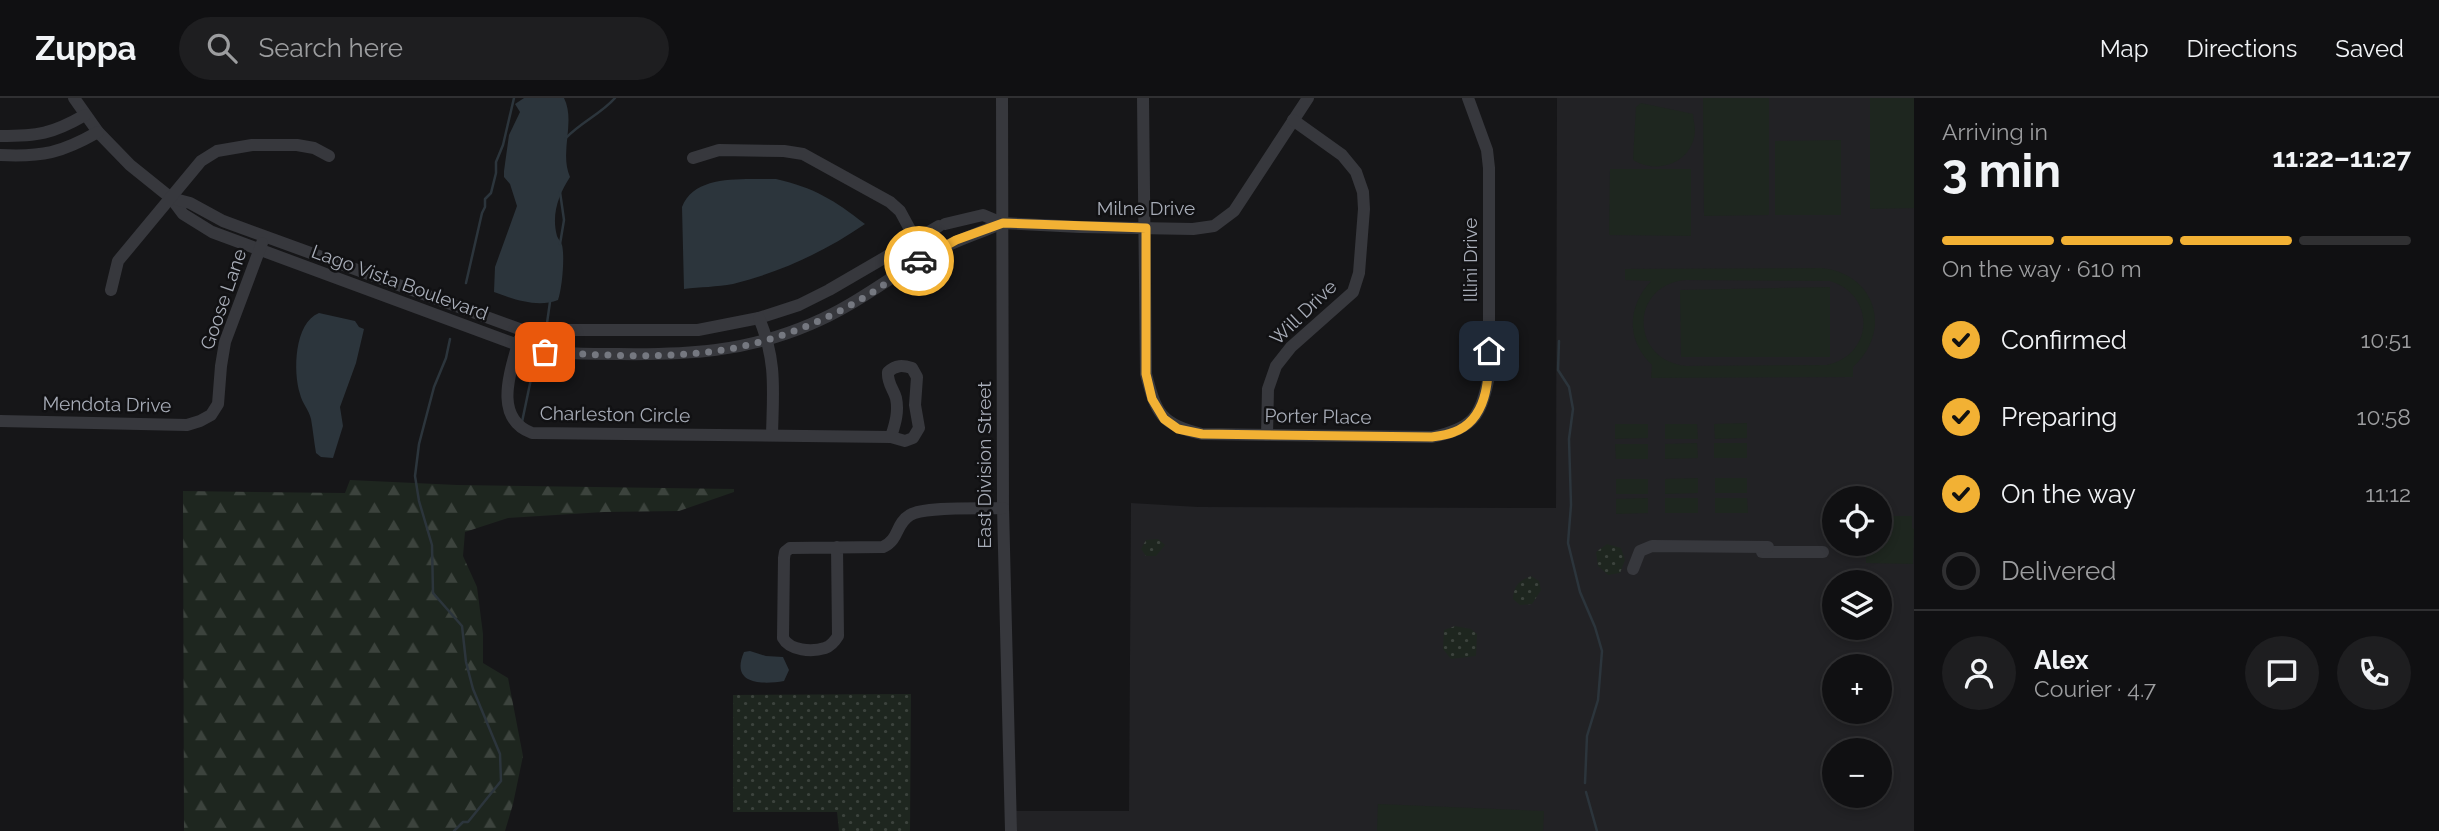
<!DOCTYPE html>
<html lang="en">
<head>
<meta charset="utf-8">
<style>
	body { margin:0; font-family:Raleway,sans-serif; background:#1e1e20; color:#f1f3f6; height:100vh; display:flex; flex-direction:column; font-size:26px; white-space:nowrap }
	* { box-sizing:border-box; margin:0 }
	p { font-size:23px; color:#9c9d9f }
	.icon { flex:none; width:38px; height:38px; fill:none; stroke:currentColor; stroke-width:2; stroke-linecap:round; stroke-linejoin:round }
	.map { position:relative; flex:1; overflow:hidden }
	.details { display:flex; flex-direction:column; background:#101012; width:525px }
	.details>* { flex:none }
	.controls { position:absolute; left:1822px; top:388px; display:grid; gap:14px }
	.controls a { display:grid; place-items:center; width:70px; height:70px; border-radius:50%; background:#101012; box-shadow:0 4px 10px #0003,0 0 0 2px #303032; font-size:35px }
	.pin { position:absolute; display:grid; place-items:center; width:60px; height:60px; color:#fff; margin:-30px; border-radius:14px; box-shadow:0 4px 10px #0006 }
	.courier { position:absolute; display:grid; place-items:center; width:70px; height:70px; margin:-35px; border:5px solid #f2b134; border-radius:50%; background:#fff; color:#222; box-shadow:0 2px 9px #0007 }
	.head em { font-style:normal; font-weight:700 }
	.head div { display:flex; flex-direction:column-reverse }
	.head { display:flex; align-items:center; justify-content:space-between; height:119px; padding:0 28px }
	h1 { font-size:46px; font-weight:700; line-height:52px }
	.bar { display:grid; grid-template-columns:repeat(4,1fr); gap:10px 7px; align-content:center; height:84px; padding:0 28px }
	.bar i { height:9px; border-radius:5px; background:#303032 }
	.bar .current { background:#f2b134 }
	.bar p { grid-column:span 4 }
	.line { display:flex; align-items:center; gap:18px; padding:0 28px; border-top:2px solid #303032 }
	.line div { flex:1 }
	.round { display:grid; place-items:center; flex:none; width:74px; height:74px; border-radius:37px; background:#1e1e20 }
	ol { padding:0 28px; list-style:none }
	li { display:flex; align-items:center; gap:21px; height:77px }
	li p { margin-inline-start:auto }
	li .icon { padding:7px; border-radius:50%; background:#f2b134; color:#111; stroke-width:4 }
	li:last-child { color:#9c9d9f }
	li i { width:38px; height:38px; border:4px solid #303032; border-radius:50% }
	header { display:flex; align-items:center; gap:42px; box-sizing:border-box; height:98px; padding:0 35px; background:#101012; border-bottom:2px solid #303032 }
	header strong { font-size:33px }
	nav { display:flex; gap:38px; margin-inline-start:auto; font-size:24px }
	.search { width:490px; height:63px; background:#1e1e20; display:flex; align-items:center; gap:18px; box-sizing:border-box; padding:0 24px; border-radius:38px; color:#9c9d9f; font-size:26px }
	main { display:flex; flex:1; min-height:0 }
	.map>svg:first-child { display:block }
</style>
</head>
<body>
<header>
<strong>Zuppa</strong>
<div class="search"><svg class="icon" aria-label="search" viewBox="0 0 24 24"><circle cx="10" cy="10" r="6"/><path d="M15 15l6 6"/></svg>Search here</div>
<nav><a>Map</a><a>Directions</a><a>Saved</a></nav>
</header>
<main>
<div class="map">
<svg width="1914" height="733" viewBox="0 0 1914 733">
	<defs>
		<pattern id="grass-dots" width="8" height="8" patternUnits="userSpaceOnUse" patternTransform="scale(1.75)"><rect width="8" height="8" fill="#1e261f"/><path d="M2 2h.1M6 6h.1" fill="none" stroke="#3c433d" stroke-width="1.8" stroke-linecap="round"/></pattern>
		<pattern id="forest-firs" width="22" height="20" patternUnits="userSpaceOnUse" patternTransform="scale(1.75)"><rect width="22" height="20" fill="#1e261f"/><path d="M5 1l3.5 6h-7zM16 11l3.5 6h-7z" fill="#3c433d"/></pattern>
	</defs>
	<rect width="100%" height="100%" fill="#161618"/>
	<path fill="#222225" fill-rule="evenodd" d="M1557 0H1914V733H1017L1016 713H1129L1131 405 1198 409 1556 410ZM1834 401H1880V446H1834ZM1834 485H1880V530H1834ZM1834 569H1880V614H1834ZM1834 653H1880V698H1834Z"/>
	<g fill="url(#grass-dots)">
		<path d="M1158 441 1165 447 1156 458H1146L1141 451 1146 442Z"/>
		<path d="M1607 446 1621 450 1625 462 1620 475 1608 477 1598 468 1596 454Z"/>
		<path d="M1531 478 1539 483 1541 492 1532 506 1520 507 1513 501C1514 487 1519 483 1531 478Z"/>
		<path d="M1455 528 1471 531 1477 536 1476 558 1451 561 1443 551 1444 532Z"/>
		<path d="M911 596 910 733H839L837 714H733V597Z"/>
	</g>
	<path fill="url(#forest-firs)" d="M350 382 457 387 734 391V394L679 413 604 414 508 420 465 434 463 458 477 489 483 536V565L508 580 523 658 513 706 505 733H184L183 393 345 395Z"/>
	<g fill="#1e261f" fill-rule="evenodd">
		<path d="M1703 0H1769V117L1704 118Z"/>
		<path d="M1870 0H1914V110L1870 111Z"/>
		<path d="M1641 5 1693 16C1693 21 1695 27 1695 32 1694 65 1657 77 1633 62L1636 9Z"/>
		<path d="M1841 42V117H1775V43Z"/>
		<path d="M1610 71H1691V138L1609 137Z"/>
		<path d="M1822 170C1876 176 1893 233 1853 269V279L1651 280 1652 267C1626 242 1627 209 1651 183L1625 182V171ZM1686 182 1830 183C1876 197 1874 257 1827 267L1686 268C1629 262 1630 186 1686 182Z"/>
		<path d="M1830 189V259H1681L1680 192Z"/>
		<path d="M1747 325V340L1715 341 1714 326Z"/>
		<path d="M1615 326H1648V340L1615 341Z"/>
		<path d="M1665 326H1697L1698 341H1665Z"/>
		<path d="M1697 345 1698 360 1665 361V346Z"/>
		<path d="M1747 345V360H1714V345Z"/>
		<path d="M1615 346H1648V361H1616Z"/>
		<path d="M1698 380V395L1665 396V381Z"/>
		<rect x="1715" y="380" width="32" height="15"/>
		<rect x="1616" y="381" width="32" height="15"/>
		<path d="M1648 400V415L1616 416V401Z"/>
		<rect x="1665" y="400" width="33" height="15"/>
		<path d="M1715 400H1747L1748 415H1715Z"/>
		<path d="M1880 418H1912V430L1914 431 1913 466 1866 465V446H1880Z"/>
		<path d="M1378 706 1544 713 1543 733H1377Z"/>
	</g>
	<g fill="#2c353c">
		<path d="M524 0H564C576 24 559 54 570 79 559 96 551 116 557 138 558 141 561 144 562 147 565 159 562 191 558 202 537 210 513 201 494 194L495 169 517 108 510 86 504 79V73L509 37 520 14 515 6Z"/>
		<path d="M776 81C815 90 834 102 865 126 824 154 781 174 733 186 717 189 700 189 684 191L682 109C695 75 746 82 776 81Z"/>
		<path d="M319 215 355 223 359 229 364 231 356 265 340 309 343 328 333 360 321 359 316 355C314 344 313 332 311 321 309 312 302 305 300 296 293 274 294 225 319 215Z"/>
		<path d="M750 553 766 558 783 559 789 572 784 583C761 587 730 586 744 554Z"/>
	</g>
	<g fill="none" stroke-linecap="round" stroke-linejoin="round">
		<g stroke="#2c353c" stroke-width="2.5">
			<path d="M566 40C581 24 601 16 615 0"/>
			<path d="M560 146 564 122 560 94"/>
			<path d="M466 185 482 115 485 109V101L491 95 496 75V64L503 47 514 0"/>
			<path d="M547 225 550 204"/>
			<path d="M450 241 446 260 434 289 419 346 415 378 419 403 432 447 433 495 462 528 466 564 473 591 500 656 501 683 468 724H463L454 733"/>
			<path d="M1559 243 1558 272 1569 289 1573 311 1569 341 1571 407 1568 445 1580 494 1595 529 1602 553 1598 602 1587 638 1585 685"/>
			<path d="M522 324 536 257"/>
			<path d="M1586 694 1597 733"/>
		</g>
		<g stroke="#37383d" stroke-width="12">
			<path d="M74 0 98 34 130 67 171 100 183 116 212 134 518 247C551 256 583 256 618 256 687 257 746 254 811 226 852 209 886 182 925 159 950 144 976 137 1002 125"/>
			<path d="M1002 0 1003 410 1011 733"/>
			<path d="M1143 0 1146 276C1156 315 1161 327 1202 336L1432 339C1474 330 1480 319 1489 279V70L1487 52 1468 0"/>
			<path d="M0 38C38 38 52 36 85 17"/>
			<path d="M0 57C43 59 61 55 98 34"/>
			<path d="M693 60 719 52 784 53 803 56 890 104 900 113 925 159"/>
			<path d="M171 100 190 105 223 123 522 232H698L759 220 799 207 829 192 939 128"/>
			<path d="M945 126 983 117 1002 125 1080 129 1193 131 1214 128 1234 113 1308 0"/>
			<path d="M111 192 118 163 201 63 217 53 252 47H297L314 50 329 58"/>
			<path d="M759 220C777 263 773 293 772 337"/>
			<path d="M519 242C511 272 492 320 532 335L891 339 905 343 913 340 919 330 915 307 917 279 912 270C902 267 896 267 888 274 887 285 893 290 896 300 899 314 895 326 891 339"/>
			<path d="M0 323 187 327 200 323 211 317 218 306 221 268 225 244 262 145"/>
			<path d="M1267 337 1268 291 1276 268 1291 249 1353 194 1359 175 1364 111 1363 94 1356 74 1342 57 1293 22"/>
			<path d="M837 449 838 538C835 543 831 548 825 550 812 554 790 553 783 540L784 460 785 454 790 450 883 449C900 441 895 426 910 417 925 408 983 411 1003 410"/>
			<path d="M1762 454H1823"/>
			<path d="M1633 471 1640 453 1652 448 1768 449"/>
		</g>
	</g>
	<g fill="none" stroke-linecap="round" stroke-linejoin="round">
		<path stroke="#757880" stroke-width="7" stroke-dasharray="0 12.6" d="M545 254C596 257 650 260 700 255 753 250 805 232 851 207 875 194 896 178 919 163"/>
		<path stroke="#f2b134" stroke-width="9" d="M919 163 956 142 1003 125 1146 130V276L1152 301 1164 321 1178 331 1202 336 1432 339C1439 338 1447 337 1454 334 1487 322 1489 282 1489 253"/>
	</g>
	<g text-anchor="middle" stroke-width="5" stroke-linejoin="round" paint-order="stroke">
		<g font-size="19" fill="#a8adb8" stroke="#111113">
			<text x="1146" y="117">Milne Drive</text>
			<text transform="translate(1470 162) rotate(-90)" y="7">Illini Drive</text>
			<text transform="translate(400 184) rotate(20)" y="7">Lago Vista Boulevard</text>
			<text transform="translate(223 201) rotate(-71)" y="7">Goose Lane</text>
			<text transform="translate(1303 214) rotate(-44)" y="7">Will Drive</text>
			<text transform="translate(107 306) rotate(1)" y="7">Mendota Drive</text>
			<text transform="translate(615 316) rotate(1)" y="7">Charleston Circle</text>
			<text transform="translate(1318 318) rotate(1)" y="7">Porter Place</text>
			<text transform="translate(984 367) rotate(-90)" y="7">East Division Street</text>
		</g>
	</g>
</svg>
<div class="controls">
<a><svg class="icon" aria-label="locate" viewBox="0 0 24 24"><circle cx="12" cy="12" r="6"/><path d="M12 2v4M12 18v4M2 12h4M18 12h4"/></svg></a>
<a><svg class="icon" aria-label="layers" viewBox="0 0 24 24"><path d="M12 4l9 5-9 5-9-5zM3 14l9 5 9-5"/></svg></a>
<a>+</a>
<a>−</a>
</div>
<div class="pin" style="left:545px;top:254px;background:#ea580c"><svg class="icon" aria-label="bag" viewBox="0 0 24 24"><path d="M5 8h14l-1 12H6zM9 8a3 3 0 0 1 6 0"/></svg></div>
<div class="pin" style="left:1489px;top:253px;background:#1f2937"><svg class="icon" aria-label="home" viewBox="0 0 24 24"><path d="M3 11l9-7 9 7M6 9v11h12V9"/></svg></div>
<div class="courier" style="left:919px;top:163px"><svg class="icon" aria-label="car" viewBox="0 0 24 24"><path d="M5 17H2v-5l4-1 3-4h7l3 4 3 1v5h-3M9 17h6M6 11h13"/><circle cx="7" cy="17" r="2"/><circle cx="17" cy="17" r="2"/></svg></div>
</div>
<section class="details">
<div class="head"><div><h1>3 min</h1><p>Arriving in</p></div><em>11:22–11:27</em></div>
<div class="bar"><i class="current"></i><i class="current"></i><i class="current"></i><i></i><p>On the way · 610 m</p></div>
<ol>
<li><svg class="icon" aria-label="check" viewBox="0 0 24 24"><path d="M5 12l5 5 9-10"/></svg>Confirmed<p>10:51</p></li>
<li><svg class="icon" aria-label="check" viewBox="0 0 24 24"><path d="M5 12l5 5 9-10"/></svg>Preparing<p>10:58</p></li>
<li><svg class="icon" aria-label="check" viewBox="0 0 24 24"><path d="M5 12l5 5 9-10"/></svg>On the way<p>11:12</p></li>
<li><i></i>Delivered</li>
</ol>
<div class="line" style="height:126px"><a class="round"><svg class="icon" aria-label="person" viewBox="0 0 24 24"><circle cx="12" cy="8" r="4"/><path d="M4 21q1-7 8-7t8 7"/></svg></a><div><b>Alex</b><p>Courier · 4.7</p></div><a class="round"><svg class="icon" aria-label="chat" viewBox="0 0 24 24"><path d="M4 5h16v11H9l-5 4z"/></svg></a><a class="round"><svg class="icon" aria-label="phone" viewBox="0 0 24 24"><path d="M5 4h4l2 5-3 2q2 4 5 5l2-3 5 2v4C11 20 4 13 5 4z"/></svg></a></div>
</section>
</main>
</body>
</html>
